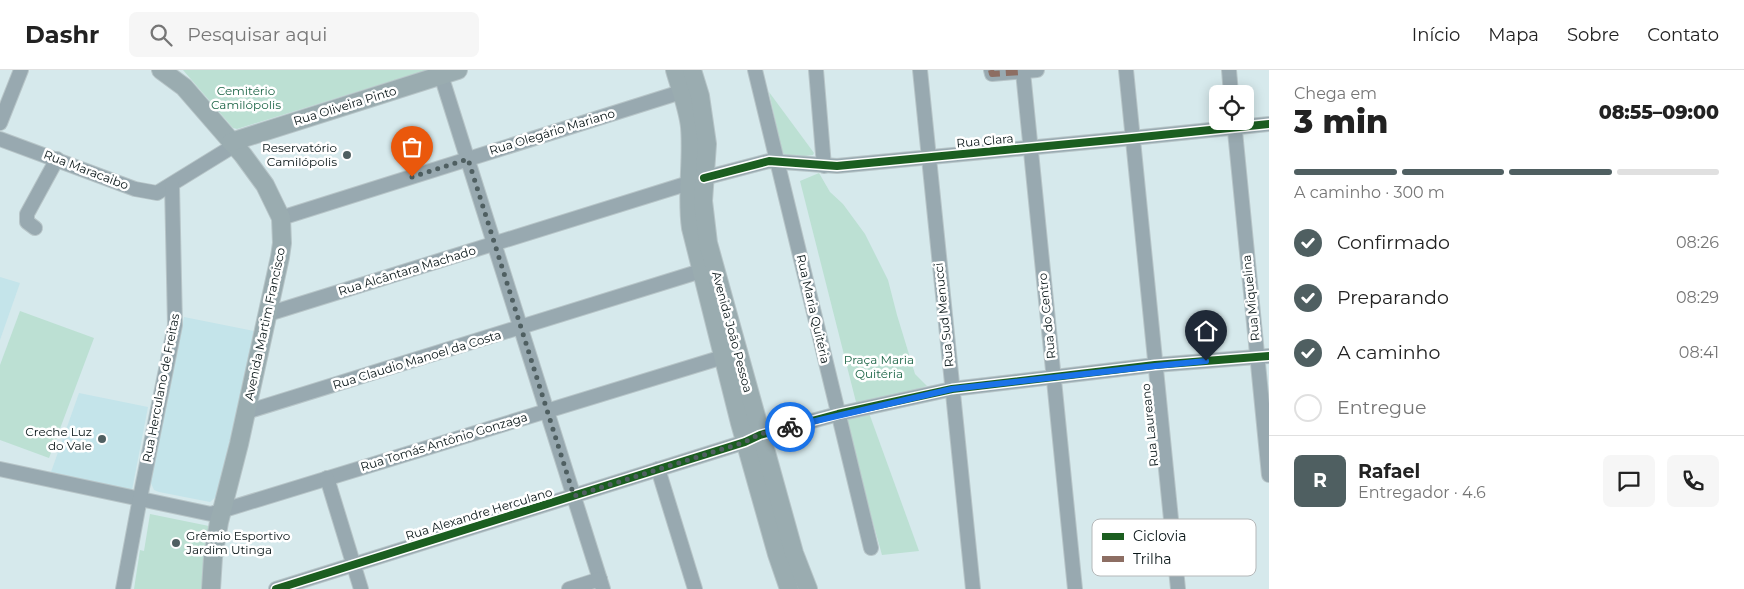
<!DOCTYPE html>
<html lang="pt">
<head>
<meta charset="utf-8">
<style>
	body { margin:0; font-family:Montserrat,sans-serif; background:#f6f6f6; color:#222; height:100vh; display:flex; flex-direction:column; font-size:19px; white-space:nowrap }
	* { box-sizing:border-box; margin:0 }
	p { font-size:16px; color:#767676 }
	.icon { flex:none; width:28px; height:28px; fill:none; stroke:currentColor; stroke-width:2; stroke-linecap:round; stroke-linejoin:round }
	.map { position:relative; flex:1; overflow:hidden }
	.sheet { display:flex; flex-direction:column; background:#fff; width:475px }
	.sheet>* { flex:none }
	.tools { position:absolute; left:1209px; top:15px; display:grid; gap:10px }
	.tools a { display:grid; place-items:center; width:45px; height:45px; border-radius:8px; background:#fff; box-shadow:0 2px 12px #0003; font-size:25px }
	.pin { position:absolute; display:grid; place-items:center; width:42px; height:42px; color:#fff; margin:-51px -21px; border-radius:50% 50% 50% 0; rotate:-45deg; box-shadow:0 0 5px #0007 }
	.pin .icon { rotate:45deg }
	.courier { position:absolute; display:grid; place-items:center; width:50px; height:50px; margin:-25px; border:4px solid #1a73e8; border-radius:50%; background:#fff; color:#222; box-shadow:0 1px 6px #0007 }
	.summary em { font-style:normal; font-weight:800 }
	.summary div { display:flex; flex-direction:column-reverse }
	.summary { display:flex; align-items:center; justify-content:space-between; height:85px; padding:0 25px }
	h1 { font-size:32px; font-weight:800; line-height:38px }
	.bar { display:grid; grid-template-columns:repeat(4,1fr); gap:8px 5px; align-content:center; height:60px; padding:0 25px }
	.bar i { height:6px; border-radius:4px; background:#e0e0e0 }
	.bar .on { background:#4f5f61 }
	.bar p { grid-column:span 4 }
	.line { display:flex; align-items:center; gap:12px; padding:0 25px; border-top:1px solid #e0e0e0 }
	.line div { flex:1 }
	.round { display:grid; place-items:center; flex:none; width:52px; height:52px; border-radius:8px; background:#f6f6f6 }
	ol { padding:0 25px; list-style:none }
	li { display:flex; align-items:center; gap:15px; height:55px }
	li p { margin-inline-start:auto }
	li .icon { padding:5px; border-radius:50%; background:#4f5f61; color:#fff; stroke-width:4 }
	li:last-child { color:#767676 }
	li i { width:28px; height:28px; border:2px solid #e0e0e0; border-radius:50% }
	header { display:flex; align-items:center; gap:30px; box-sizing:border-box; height:70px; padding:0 25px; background:#fff; border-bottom:1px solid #e0e0e0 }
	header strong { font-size:24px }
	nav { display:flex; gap:28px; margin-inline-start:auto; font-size:18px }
	.search { width:350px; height:45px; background:#f6f6f6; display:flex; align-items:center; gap:12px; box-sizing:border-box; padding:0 18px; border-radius:8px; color:#767676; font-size:19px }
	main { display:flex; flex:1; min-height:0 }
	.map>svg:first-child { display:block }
</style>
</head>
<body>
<header>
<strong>Dashr</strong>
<div class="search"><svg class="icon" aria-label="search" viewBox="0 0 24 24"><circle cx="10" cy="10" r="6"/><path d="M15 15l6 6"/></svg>Pesquisar aqui</div>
<nav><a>Início</a><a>Mapa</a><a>Sobre</a><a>Contato</a></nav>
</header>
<main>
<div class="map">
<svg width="1269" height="519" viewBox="0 0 1269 519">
	<rect width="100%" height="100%" fill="#d6e9ec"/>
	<g fill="#c4e4ea">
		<path d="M0 207 20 213 0 270Z"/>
		<path d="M184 247 254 261 218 425 210 432 159 422 154 420 150 411Z"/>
		<path d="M79 323 148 337 132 420 51 402Z"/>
	</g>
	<g fill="#bce0d3">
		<path d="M183 0H427L237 59 233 58Z"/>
		<path d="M769 22 814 83 813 85 788 88 782 82Z"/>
		<path d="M819 103 830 122 843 134 865 164 888 210 897 245 915 304 927 316 861 335H858L856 332 800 111Z"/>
		<path d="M20 241 94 268 49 388 0 370V295Z"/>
		<path d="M869 343 919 481 882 485 844 349Z"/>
		<path d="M150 444 209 456 206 492V519H134L140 480 144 481Z"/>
	</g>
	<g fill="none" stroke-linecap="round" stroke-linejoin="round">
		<defs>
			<g id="minor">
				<path d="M755 0 871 478"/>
				<path d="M816 0 824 96"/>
				<path d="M920 0 973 519"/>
				<path d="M991 0 992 4 1037 0"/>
				<path d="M1126 0 1178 519"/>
				<path d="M1229 0 1231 24"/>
				<path d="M1023 2 1075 519"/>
				<path d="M441 5 603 519"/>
				<path d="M1234 51 1269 405"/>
				<path d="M0 53 21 0"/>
				<path d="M0 69 135 119 157 123 235 75"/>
				<path d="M704 108 769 91 837 96 1132 68 1269 54"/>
				<path d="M281 148 681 22"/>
				<path d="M35 158 27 152V144L57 89"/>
				<path d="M268 244 689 113"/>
				<path d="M246 342 701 201"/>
				<path d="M0 399 211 444 723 287"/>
				<path d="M658 399 695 519"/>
				<path d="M327 408 361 519"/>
				<path d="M123 519 140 428 175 255 172 115"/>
				<path d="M276 519 745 372 760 365 838 344 952 319 1155 295 1269 286"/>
				<path d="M569 519 600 509"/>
			</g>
			<g id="major">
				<path d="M161 0 184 17 243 85 265 115 281 148 282 173 280 187 239 374 219 452 213 487 211 519"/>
				<path d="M675 0C680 18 688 38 690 57 693 91 686 124 691 158L740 353 777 484 789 519"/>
				<path d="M692 0 700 26 707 74 703 131 708 173 794 483 808 519"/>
				<path d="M231 72 458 0"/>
			</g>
		</defs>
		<use href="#minor" stroke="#b7c5c8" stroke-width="16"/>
		<use href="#major" stroke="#b7c5c8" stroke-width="20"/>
		<use href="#minor" stroke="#98a9b0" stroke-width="14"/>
		<use href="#major" stroke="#9aacb0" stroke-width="18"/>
		<path stroke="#8d6e63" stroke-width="6" stroke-dasharray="12 6" stroke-linecap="butt" d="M991 0 992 4 1023 2"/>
		<defs>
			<g id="cycleway">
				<path d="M704 108 769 91 837 96 1132 68 1269 54"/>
				<path d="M276 519 745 372 760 365 838 344 952 319 1155 295 1269 286"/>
			</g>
		</defs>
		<use href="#cycleway" stroke="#fff" stroke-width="11"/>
		<use href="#cycleway" stroke="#1b5e20" stroke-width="8"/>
	</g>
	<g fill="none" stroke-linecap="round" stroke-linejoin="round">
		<path stroke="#4f5f61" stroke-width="5" stroke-dasharray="0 9" d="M412 107 468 89 574 426 745 372 760 364 790 357"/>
		<path stroke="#1a73e8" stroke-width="6" d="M790 357 952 319 1155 296 1206 291"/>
	</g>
	<g fill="#4f5f61" stroke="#fff" stroke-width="2">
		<circle cx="347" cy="85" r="5"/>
		<circle cx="102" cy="369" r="5"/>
		<circle cx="176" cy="473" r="5"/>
	</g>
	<g text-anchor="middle" stroke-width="5" stroke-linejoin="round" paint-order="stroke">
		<g font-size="12" fill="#1e6648" stroke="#fff">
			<text x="246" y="25">Cemitério<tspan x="246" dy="14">Camilópolis</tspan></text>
			<text x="879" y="294">Praça Maria<tspan x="879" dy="14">Quitéria</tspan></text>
		</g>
		<g font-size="12" fill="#071416" stroke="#fff">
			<text transform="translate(345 36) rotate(-17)" y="4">Rua Oliveira Pinto</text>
			<text transform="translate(552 62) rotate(-17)" y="4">Rua Olegário Mariano</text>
			<text transform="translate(985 71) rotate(-5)" y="4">Rua Clara</text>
			<text transform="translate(86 100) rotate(21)" y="4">Rua Maracaibo</text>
			<text transform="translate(407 201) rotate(-17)" y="4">Rua Alcântara Machado</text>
			<text transform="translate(1251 228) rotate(-96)" y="4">Rua Miquelina</text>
			<text transform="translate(813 239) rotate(77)" y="4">Rua Maria Quitéria</text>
			<text transform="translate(944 245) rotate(-96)" y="4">Rua Sud Menucci</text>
			<text transform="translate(1047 246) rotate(-96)" y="4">Rua do Centro</text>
			<text transform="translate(265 254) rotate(-78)" y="4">Avenida Martim Francisco</text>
			<text transform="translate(732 262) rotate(75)" y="4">Avenida João Pessoa</text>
			<text transform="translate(417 290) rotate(-17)" y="4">Rua Claudio Manoel da Costa</text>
			<text transform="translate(161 318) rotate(-79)" y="4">Rua Herculano de Freitas</text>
			<text transform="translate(1150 355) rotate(-96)" y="4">Rua Laureano</text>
			<text transform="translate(444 372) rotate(-17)" y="4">Rua Tomás Antônio Gonzaga</text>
			<text transform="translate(479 444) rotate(-17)" y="4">Rua Alexandre Herculano</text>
		</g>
		<g font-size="12" fill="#071416" stroke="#fff" text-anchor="end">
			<text x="337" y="82">Reservatório<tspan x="337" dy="14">Camilópolis</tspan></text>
			<text x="92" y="366">Creche Luz<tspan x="92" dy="14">do Vale</tspan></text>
			<text x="186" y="470" text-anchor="start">Grêmio Esportivo<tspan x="186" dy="14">Jardim Utinga</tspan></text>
		</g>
	</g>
	<rect x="1092" y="449" width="164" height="57" rx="8" fill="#fff" stroke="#b5b8b9" stroke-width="1"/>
	<rect x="1102" y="463" width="22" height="7" fill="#1b5e20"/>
	<rect x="1102" y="486" width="22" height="6" fill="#8d6e63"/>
	<g font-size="14" fill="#071416">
		<text x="1133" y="471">Ciclovia</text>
		<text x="1133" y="494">Trilha</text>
	</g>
</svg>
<div class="tools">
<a><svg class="icon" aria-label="locate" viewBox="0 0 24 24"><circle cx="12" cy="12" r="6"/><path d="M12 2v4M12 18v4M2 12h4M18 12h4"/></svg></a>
</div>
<div class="pin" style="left:412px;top:107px;background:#ea580c"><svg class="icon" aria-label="bag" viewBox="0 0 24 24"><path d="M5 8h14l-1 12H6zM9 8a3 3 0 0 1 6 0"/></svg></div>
<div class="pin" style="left:1206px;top:291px;background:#1f2937"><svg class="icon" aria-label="home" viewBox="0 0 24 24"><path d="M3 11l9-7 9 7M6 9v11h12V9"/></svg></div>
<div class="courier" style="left:790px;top:357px"><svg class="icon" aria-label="bike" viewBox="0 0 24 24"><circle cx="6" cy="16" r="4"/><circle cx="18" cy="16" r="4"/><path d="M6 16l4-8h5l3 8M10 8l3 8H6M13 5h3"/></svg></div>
</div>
<section class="sheet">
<div class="summary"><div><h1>3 min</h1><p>Chega em</p></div><em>08:55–09:00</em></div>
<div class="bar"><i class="on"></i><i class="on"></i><i class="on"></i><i></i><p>A caminho · 300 m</p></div>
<ol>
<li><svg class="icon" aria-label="check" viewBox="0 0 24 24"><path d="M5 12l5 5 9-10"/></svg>Confirmado<p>08:26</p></li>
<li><svg class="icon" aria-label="check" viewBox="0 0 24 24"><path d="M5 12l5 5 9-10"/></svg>Preparando<p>08:29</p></li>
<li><svg class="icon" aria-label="check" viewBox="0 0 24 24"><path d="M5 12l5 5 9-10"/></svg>A caminho<p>08:41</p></li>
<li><i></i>Entregue</li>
</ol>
<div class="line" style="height:90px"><b class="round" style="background:#4f5f61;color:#fff">R</b><div><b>Rafael</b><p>Entregador · 4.6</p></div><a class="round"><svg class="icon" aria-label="chat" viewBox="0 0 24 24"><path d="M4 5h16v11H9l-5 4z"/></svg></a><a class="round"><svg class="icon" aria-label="phone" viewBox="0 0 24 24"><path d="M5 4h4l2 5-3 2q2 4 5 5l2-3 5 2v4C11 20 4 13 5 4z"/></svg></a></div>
</section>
</main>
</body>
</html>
